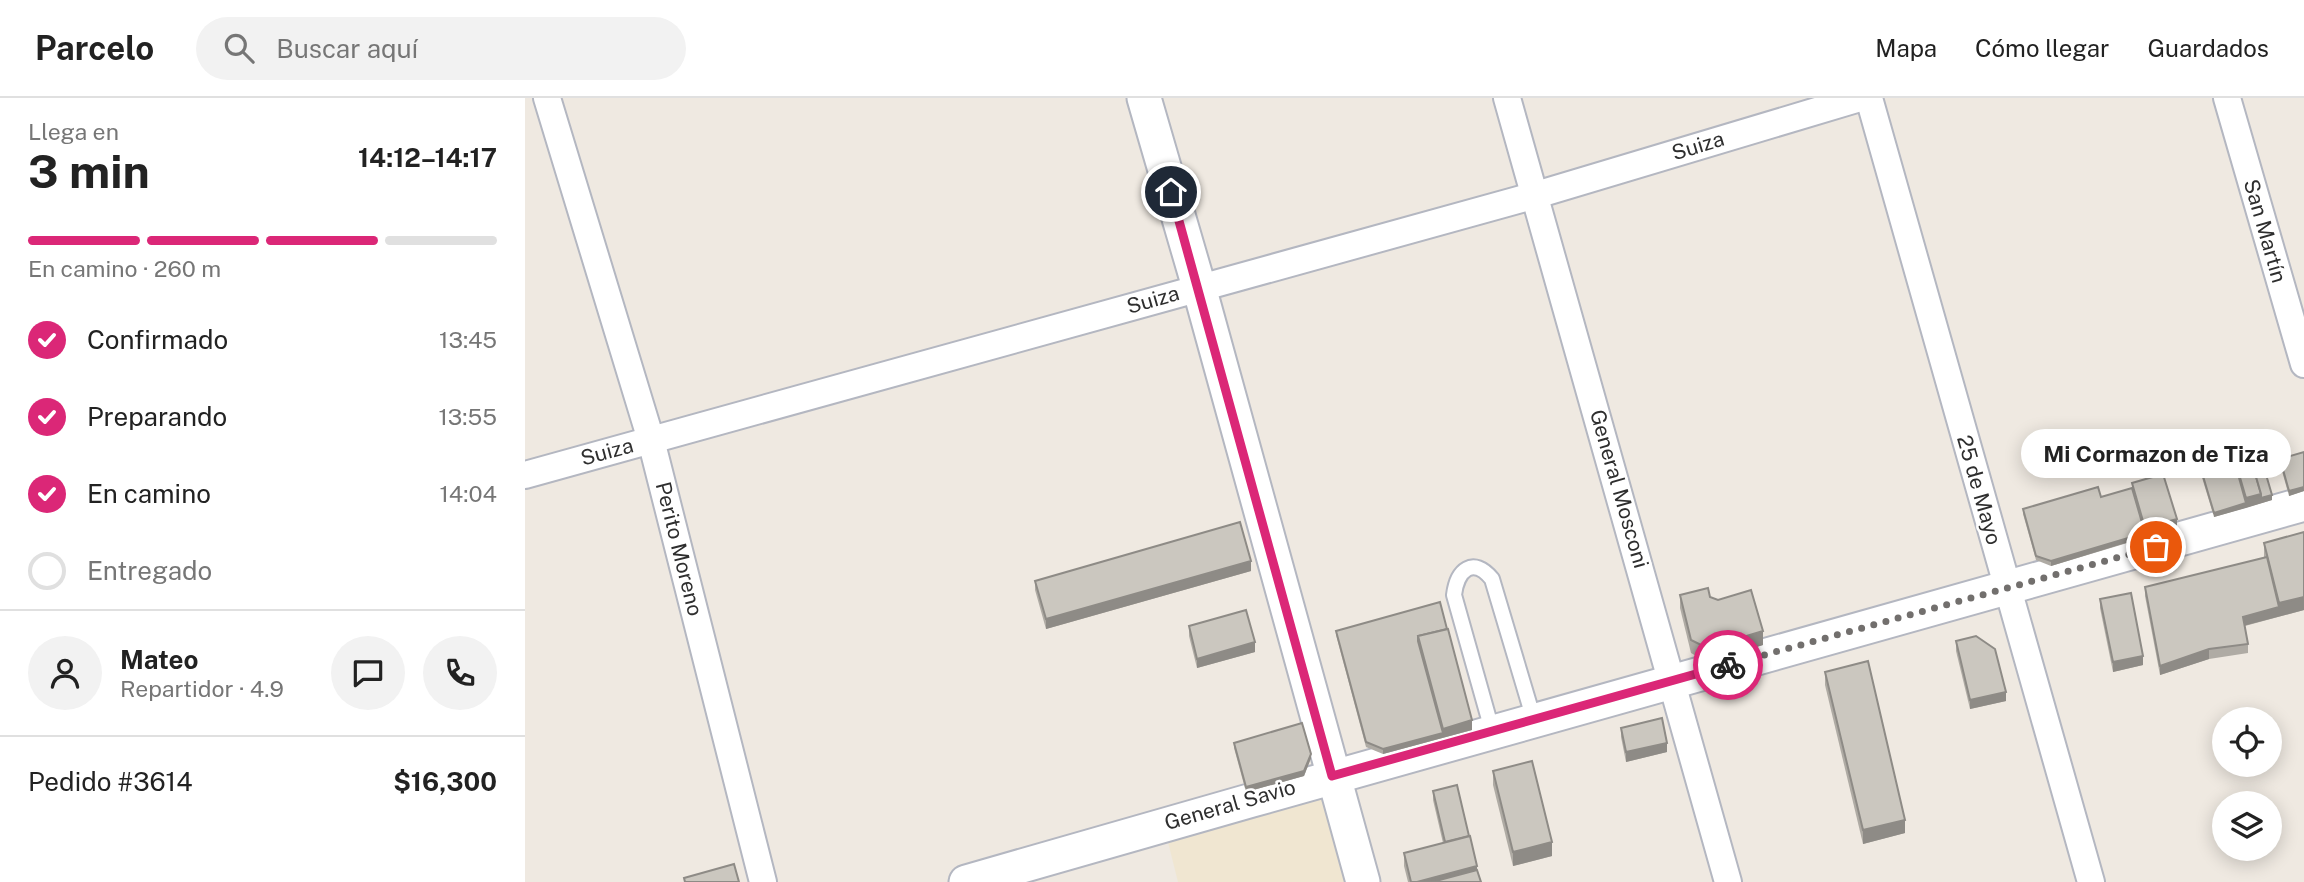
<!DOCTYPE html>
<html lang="es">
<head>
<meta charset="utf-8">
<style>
	body { margin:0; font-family:"Public Sans",sans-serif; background:#f2f2f2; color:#222; height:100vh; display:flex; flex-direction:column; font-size:26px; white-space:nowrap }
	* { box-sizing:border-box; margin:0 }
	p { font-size:23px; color:#767676 }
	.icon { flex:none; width:38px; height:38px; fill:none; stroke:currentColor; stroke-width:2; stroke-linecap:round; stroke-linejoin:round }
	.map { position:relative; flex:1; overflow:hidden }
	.drawer { display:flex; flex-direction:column; background:#fff; width:525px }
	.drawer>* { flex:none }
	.fabs { position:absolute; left:1687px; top:609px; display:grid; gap:14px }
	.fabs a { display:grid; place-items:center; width:70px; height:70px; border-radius:50%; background:#fff; box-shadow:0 4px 18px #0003; font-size:35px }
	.pin { position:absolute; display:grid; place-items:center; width:60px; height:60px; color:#fff; margin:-30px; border:4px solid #fff; border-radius:50%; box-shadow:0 2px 7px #0007 }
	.courier { position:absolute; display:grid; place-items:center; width:70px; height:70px; margin:-35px; border:5px solid #db2777; border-radius:50%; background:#fff; color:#222; box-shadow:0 2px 9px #0007 }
	.bubble { position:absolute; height:49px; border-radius:24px; background:#fff; box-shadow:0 4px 18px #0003; font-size:23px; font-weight:700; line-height:49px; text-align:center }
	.overview em { font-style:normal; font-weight:700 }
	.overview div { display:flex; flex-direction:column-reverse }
	.overview { display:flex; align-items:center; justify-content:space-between; height:119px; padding:0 28px }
	h1 { font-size:46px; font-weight:700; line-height:52px }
	.bar { display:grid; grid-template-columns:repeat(4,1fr); gap:10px 7px; align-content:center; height:84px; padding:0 28px }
	.bar i { height:9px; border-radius:5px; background:#e0e0e0 }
	.bar .on { background:#db2777 }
	.bar p { grid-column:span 4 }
	.line { display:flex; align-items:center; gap:18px; padding:0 28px; border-top:2px solid #e0e0e0 }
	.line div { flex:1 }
	.round { display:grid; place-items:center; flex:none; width:74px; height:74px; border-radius:37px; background:#f2f2f2 }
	ol { padding:0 28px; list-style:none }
	li { display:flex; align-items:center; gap:21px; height:77px }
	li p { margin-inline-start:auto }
	li .icon { padding:7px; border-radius:50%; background:#db2777; color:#fff; stroke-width:4 }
	li:last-child { color:#767676 }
	li i { width:38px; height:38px; border:4px solid #e0e0e0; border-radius:50% }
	header { display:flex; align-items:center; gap:42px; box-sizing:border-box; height:98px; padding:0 35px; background:#fff; border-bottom:2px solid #e0e0e0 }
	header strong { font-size:33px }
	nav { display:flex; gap:38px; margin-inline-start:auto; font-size:24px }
	.search { width:490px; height:63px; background:#f2f2f2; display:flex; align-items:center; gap:18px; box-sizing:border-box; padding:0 24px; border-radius:38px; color:#767676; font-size:26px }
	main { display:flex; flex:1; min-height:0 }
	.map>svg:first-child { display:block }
</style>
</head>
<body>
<header>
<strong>Parcelo</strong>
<div class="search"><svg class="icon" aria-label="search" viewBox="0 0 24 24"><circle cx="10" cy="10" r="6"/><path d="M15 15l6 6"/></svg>Buscar aquí</div>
<nav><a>Mapa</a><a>Cómo llegar</a><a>Guardados</a></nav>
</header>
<main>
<section class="drawer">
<div class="overview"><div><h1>3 min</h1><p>Llega en</p></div><em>14:12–14:17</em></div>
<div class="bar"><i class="on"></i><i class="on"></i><i class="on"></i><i></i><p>En camino · 260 m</p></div>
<ol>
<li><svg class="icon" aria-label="check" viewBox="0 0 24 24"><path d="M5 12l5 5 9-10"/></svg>Confirmado<p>13:45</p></li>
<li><svg class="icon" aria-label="check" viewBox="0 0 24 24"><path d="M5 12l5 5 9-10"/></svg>Preparando<p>13:55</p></li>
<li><svg class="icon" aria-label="check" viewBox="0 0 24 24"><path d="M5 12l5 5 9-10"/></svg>En camino<p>14:04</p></li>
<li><i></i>Entregado</li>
</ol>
<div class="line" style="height:126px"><a class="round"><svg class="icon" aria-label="person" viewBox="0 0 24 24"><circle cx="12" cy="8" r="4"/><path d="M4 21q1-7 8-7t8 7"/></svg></a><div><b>Mateo</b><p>Repartidor · 4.9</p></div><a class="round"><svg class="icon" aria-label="chat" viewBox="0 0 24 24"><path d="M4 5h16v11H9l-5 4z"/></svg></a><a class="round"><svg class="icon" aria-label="phone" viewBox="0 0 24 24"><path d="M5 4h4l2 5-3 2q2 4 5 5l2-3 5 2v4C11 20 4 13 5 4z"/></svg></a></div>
<div class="line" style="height:91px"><div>Pedido #3614</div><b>$16,300</b></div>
</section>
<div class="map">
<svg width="1779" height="784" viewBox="0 0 1779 784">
	<rect width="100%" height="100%" fill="#efe9e1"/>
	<path fill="#f0e6d1" d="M803 699 825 784H653L642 740Z"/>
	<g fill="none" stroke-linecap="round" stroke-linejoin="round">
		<defs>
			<path id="service" d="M967 632 929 497C932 472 948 458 967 481L1009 622"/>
			<g id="minor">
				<path d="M22 0 126 342 238 784"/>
				<path d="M982 0 1203 784"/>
				<path d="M1344 0 1566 784"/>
				<path d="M1702 0 1779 266"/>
				<path d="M0 377 1011 97 1335 0"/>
			</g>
			<g id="tertiary">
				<path d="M619 0 674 189 838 784"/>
				<path d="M441 784C886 655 1333 534 1779 406"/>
			</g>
		</defs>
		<use href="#service" stroke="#b4b7c1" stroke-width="18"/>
		<use href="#minor" stroke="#b4b7c1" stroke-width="30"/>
		<use href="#tertiary" stroke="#b4b7c1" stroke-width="37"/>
		<use href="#service" stroke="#fff" stroke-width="14"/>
		<use href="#minor" stroke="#fff" stroke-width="26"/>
		<use href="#tertiary" stroke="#fff" stroke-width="33"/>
	</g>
	<g fill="#afaba4">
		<path d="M1704 342 1747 402 1689 419 1675 373V368L1706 358 1704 351Z"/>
		<path d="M1779 354V393L1764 398 1755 366V361Z"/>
		<path d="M1607 385 1652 430 1526 468 1511 462 1498 416V411L1576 399 1607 390Z"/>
		<path d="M1739 445 1779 512 1720 528 1723 546V555L1684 561 1635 577 1620 498V489L1739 460Z"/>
		<path d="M726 473 521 531 510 492V483Z"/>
		<path d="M1155 497 1185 499 1238 547 1182 564 1166 555 1155 510Z"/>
		<path d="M1575 501 1618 567 1588 574 1575 510Z"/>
		<path d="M915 504 947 632 858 656 841 649 811 537V533Z"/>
		<path d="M664 528 730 554 672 570 664 538Z"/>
		<path d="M1431 543 1481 603 1445 611 1431 553Z"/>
		<path d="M1300 574 1380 735 1338 746 1300 587Z"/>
		<path d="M1096 630 1142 654 1101 664 1096 639Z"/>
		<path d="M709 645 786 660 779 678 721 694 709 650Z"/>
		<path d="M968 673 1027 758 988 768 968 687Z"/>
		<path d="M908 693 952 772 956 784H883L879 768V755L918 745 908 702Z"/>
	</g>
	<g fill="#8e8b86">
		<path d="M1779 389V393L1764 398V393Z"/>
		<path d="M1736 396 1747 397V402L1721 410V400Z"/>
		<path d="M1721 405V410L1689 419V415Z"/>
		<path d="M1652 421V430L1620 439V430Z"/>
		<path d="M1620 435V439L1526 468V463Z"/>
		<path d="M726 463V473L521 531V521Z"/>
		<path d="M1779 499V512L1718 528V519L1754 509V505Z"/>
		<path d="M1238 533V547L1182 564V550Z"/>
		<path d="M730 544V554L672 570V561Z"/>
		<path d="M1684 551V561L1635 577V568Z"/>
		<path d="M1618 558V567L1588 574V564Z"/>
		<path d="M1481 594V603L1445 611V602Z"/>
		<path d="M947 622V632L858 656V651L918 635V631Z"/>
		<path d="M1142 645V654L1101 664V654Z"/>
		<path d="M786 656V660L779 678 721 694V689Z"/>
		<path d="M1380 722V735L1338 746V732Z"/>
		<path d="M1027 744V758L988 768V754Z"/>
		<path d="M952 768V781L941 784H892Z"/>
	</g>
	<g fill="#cbc7bf" stroke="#8e8b86" stroke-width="2">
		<path d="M1719 337 1736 396 1721 400 1704 342Z"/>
		<path d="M1730 339 1747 397 1736 400V396L1720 341Z"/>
		<path d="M1779 354V389L1764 393 1755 361Z"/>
		<path d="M1708 358 1721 405 1689 415 1675 368Z"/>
		<path d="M1638 376 1652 421 1620 430 1607 385Z"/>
		<path d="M1573 389 1576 399 1607 390 1620 435 1526 463 1511 458 1498 411Z"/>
		<path d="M715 424 726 463 521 521 510 483Z"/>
		<path d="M1779 434V499L1754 505 1739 445Z"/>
		<path d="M1742 459 1754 509 1718 519 1723 546 1684 551 1635 568 1620 489Z"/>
		<path d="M1183 490 1185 499 1193 502 1226 492 1238 533 1182 550 1166 542 1155 497Z"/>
		<path d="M1606 495 1618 558 1588 564 1575 501Z"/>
		<path d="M915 504 922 531 893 538V543L918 635 858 651 841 644 811 533Z"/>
		<path d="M721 512 730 544 672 561 664 528Z"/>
		<path d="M923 531 947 622 918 631 893 538Z"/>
		<path d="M1451 538 1470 551 1481 594 1445 602 1431 543Z"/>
		<path d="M1343 563 1380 722 1338 732 1300 574Z"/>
		<path d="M1137 620 1142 645 1101 654 1096 630Z"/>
		<path d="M777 625 786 656 779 673 721 689 709 645Z"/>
		<path d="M1007 663 1027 744 988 754 968 673Z"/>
		<path d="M932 687 944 738 920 744 908 693Z"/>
		<path d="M945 738 952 768 892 784H886L879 755Z"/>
		<path d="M209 766 214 784H160L159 780Z"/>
		<path d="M952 772 956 784H907Z"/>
	</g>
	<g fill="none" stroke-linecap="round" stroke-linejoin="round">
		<path stroke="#726f6d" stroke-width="7" stroke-dasharray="0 12.6" d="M1203 567 1631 449"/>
		<path stroke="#db2777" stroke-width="9" d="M646 94 807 678 1203 567"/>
	</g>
	<g text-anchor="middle" stroke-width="5" stroke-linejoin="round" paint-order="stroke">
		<g font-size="21" fill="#2e2e2e" stroke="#fff">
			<text transform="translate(1173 48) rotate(-17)" y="7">Suiza</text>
			<text transform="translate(1740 133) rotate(74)" y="7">San Martín</text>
			<text transform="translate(628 202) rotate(-16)" y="7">Suiza</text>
			<text transform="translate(82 354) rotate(-15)" y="7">Suiza</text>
			<text transform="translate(1094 391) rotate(74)" y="7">General Mosconi</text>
			<text transform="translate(1454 392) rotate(74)" y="7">25 de Mayo</text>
			<text transform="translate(154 451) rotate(76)" y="7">Perito Moreno</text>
			<text transform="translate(705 707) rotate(-16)" y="7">General Savio</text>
		</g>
	</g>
</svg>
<div class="fabs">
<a><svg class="icon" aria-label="locate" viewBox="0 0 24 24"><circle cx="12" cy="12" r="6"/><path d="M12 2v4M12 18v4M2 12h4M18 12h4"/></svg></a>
<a><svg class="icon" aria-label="layers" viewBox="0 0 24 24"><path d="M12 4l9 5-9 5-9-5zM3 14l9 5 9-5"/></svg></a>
</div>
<div class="pin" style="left:1631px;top:449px;background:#ea580c"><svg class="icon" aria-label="bag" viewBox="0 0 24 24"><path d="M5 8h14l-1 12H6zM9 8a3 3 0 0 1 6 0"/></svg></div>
<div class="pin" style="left:646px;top:94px;background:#1f2937"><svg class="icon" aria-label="home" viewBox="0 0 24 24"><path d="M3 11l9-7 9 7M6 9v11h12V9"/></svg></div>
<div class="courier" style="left:1203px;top:567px"><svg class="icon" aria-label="bike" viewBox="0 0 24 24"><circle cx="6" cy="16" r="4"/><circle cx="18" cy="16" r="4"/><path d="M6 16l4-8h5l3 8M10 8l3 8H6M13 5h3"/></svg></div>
<div class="bubble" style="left:1496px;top:331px;width:270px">Mi Cormazon de Tiza</div>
</div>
</main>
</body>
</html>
